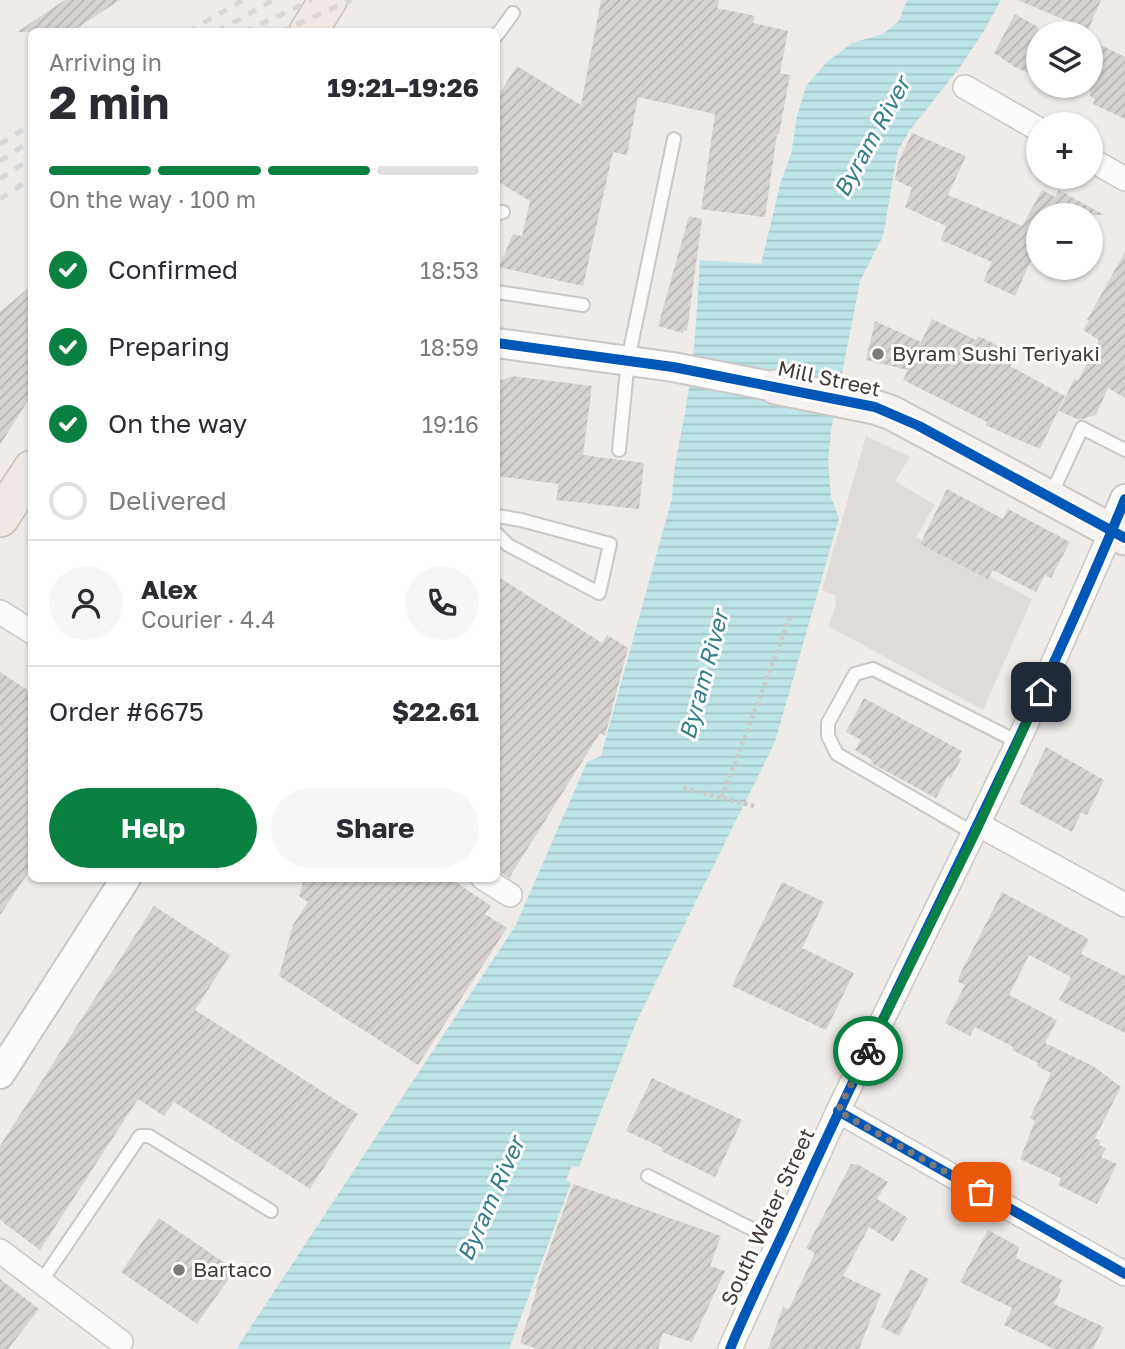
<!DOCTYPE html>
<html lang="en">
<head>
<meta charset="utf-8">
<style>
	body { margin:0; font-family:"Golos Text",sans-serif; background:#f7f7f7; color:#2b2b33; height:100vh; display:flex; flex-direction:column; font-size:26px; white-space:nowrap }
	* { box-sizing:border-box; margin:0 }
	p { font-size:23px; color:#7c7c81 }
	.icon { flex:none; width:38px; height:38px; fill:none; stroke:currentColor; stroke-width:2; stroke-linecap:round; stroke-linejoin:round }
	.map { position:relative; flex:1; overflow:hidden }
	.side { position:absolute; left:28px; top:28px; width:472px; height:854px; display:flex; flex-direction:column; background:#fff; border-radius:10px; box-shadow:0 2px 5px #0004 }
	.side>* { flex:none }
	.controls { position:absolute; left:1026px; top:21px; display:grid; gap:14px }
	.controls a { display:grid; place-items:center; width:77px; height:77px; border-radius:50%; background:#fff; box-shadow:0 2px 5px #0004; font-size:35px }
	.pin { position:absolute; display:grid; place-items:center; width:60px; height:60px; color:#fff; margin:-30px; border-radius:14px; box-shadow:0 4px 10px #0006 }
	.courier { position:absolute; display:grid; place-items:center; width:70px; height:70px; margin:-35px; border:5px solid #0b8043; border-radius:50%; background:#fff; color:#222; box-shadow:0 2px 9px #0007 }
	.summary em { font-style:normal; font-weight:700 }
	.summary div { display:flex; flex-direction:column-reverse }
	.summary { display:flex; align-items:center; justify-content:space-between; height:119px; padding:0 21px }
	h1 { font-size:46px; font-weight:700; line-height:52px }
	.bar { display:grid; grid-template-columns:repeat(4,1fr); gap:10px 7px; align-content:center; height:84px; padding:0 21px }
	.bar i { height:9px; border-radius:5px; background:#e1e1e2 }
	.bar .current { background:#0b8043 }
	.bar p { grid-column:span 4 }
	.line { display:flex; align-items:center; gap:18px; padding:0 21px; border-top:2px solid #e1e1e2 }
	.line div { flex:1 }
	.round { display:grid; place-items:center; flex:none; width:74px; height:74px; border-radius:37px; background:#f7f7f7 }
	ol { padding:0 21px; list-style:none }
	li { display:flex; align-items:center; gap:21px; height:77px }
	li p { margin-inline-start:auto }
	li .icon { padding:7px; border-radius:50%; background:#0b8043; color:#fff; stroke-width:4 }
	li:last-child { color:#7c7c81 }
	li i { width:38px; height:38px; border:4px solid #e1e1e2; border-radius:50% }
	.button { display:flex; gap:14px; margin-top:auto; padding:14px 21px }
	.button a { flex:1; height:80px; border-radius:42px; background:#0b8043; color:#fff; font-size:28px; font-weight:700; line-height:80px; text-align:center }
	.button a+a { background:#f7f7f7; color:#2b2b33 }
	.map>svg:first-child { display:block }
</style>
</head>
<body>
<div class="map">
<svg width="1125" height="1349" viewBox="0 0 1125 1349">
	<defs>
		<pattern id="water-rules" width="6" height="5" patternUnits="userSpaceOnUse" patternTransform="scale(1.75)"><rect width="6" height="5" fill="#bde5e8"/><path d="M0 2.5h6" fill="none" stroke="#a4c5c8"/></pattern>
		<pattern id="building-hatch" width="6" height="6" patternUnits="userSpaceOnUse" patternTransform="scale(1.75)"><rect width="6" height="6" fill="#d6d2d0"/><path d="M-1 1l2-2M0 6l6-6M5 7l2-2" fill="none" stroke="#b9b5b3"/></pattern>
	</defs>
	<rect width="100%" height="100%" fill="#eeebe9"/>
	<path fill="#dfdcda" d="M866 436 910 457 895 481 935 505 916 537 1032 599 983 710 828 626 836 606 835 595 822 590Z"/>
	<path fill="url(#water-rules)" d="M907 0H1001L984 31 960 67 910 130 898 150 883 236 860 281 831 431 828 462 831 497 839 518 775 742 637 1020 579 1167 572 1166 566 1180 571 1183 509 1349H236L516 925 587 762 601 756 672 498C673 464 682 434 687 401 695 355 697 307 700 260L761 264 781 181 791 155 797 116 806 86 827 62 852 43 883 34 899 21Z"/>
	<g fill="url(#building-hatch)">
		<path d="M65 0H120L71 32H17Z"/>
		<path d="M601 0H719L717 8 755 16 753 23 788 31 780 73 790 75 779 134H777L765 217 701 209 715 114 638 97 627 155 613 152 583 286 499 267 513 234 522 236 530 201 497 181V97L517 66 581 105Z"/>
		<path d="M1018 0H1101L1088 30Z"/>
		<path d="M1015 14 1038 27V77L1015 67 994 53Z"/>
		<path d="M1101 45 1125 57V119L1093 104 1095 99 1090 96V68Z"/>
		<path d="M912 133 966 156 948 195 1022 226 1042 190 1055 197 1059 190 1104 215H1038V245L1015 296 983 281 992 262 941 240 946 226 905 207 912 188 895 180 898 163Z"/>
		<path d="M689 216 702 219 687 331 684 330 683 333 658 326Z"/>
		<path d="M1125 252V398L1108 388 1096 415 1079 420 1059 411 1074 379 1078 381 1099 340 1083 330 1089 321 1087 320Z"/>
		<path d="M32 285V394L0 445V312Z"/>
		<path d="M932 319 976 340 978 336 1015 354 1010 366 1065 396 1040 449 985 425 987 422 903 380 908 370 866 360 875 321 921 342Z"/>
		<path d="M512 376 592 386 583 455 644 463 639 509 556 500 559 484 497 476V382Z"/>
		<path d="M947 489 1003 519 1008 509 1070 542 1051 578 1045 575 1036 592 993 570 988 579 920 544Z"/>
		<path d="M497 576 602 643 607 635 628 648 605 736 600 733 509 878 497 870Z"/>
		<path d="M0 672 32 693V867L0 915Z"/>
		<path d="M864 698 962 751 958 757 961 759 951 778 948 776 936 798 871 763 872 760 855 750 861 740 846 732Z"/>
		<path d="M1046 747 1104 780 1087 815 1081 813 1072 832 1019 803Z"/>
		<path d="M304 878H450L491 906 485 914 507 928 418 1065 279 976 293 925 308 902 299 896Z"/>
		<path d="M782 882 824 902 802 948 854 973 826 1030 732 986Z"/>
		<path d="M1002 892 1087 938 1088 941 1081 954 1125 976V1033L1059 1000 1071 977 1029 955 1009 995 1057 1020 1045 1043 1093 1066 1121 1087 1095 1138 1101 1141 1099 1145 1106 1148 1101 1157 1117 1164 1097 1204 1058 1185 1061 1178 1020 1159 1035 1121 1030 1118 1051 1073 1037 1066 1038 1063 1012 1050 1013 1047 975 1027 970 1036 945 1023 965 985 958 982 959 976Z"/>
		<path d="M154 906 230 955 195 1010 358 1114 310 1189 174 1102 164 1116 138 1099 40 1250 0 1220V1146Z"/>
		<path d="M652 1078 742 1120 715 1177 661 1151 663 1148 626 1131Z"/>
		<path d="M851 1164 859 1165 888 1182 877 1199 908 1218 893 1242 869 1227 843 1276 881 1294 859 1349H768L783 1307 789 1309 815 1253 806 1248Z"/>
		<path d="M573 1184 721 1236 710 1266 725 1271 692 1342 663 1333 658 1349H538L520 1343 537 1289 535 1288Z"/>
		<path d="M159 1218 235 1270 197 1324 121 1272Z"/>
		<path d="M988 1230 1019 1247 1016 1258 1062 1280 1059 1288 1061 1289 1054 1304 1104 1327 1093 1349H1054L1004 1325 1012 1308 960 1282Z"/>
		<path d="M910 1269 929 1279 899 1336 881 1327Z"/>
		<path d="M0 1279 39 1309 8 1349H0Z"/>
	</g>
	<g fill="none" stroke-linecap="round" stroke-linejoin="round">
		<defs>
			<g id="service">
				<path d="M497 35 513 13"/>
				<path d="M497 214 503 212"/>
				<path d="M497 292 583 305"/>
				<path d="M619 450 628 360 674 139"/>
				<path d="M1050 497 1082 428 1125 450"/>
				<path d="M497 516 521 520 610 544 599 593 508 545 497 534"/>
				<path d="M975 834 837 754 828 736V723L855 674 873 669 1018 742"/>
				<path d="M648 1176 779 1243"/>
				<path d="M41 1282 140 1136H149L271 1211"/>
			</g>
			<g id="minor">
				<path d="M965 87 1038 129"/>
				<path d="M1090 159 1125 179"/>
				<path d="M0 612 32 632"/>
				<path d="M979 825 1125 905"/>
				<path d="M483 878 510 895"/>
				<path d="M838 1111 1125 1274"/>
				<path d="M0 1251 121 1342"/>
				<path d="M730 1349 838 1111 1018 742 1111 532"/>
			</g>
			<g id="tertiary">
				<path d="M497 343 673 367 776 387"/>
				<path d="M1111 532 1125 499"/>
				<path d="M0 1074 126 878"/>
			</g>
			<path id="secondary" d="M776 387 875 407 892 413 1125 538"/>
			<g id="primary">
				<path d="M308 32 328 0"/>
				<path d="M0 518 32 469"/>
			</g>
		</defs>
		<use href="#service" stroke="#cbc7c5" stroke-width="16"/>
		<use href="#minor" stroke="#cbc7c5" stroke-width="26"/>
		<use href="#tertiary" stroke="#cbc7c5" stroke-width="32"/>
		<use href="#secondary" stroke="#cec7c2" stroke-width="37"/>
		<use href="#primary" stroke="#cfc1b9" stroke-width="40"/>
		<g stroke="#ccc9c7" stroke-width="4.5" stroke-dasharray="3.5 3.5" stroke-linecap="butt">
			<path d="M683 788 754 806"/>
			<path d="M722 797 790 617"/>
		</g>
		<use href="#service" stroke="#fcfcfc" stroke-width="12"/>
		<use href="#minor" stroke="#fcfcfc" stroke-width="23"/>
		<use href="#tertiary" stroke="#fcfcfc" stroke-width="28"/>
		<use href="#secondary" stroke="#f5f2ef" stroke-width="33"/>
		<use href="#primary" stroke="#f0e8e4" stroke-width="37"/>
		<g stroke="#d9d8d8" stroke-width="5" stroke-dasharray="9 9" stroke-linecap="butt">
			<path d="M188 32 243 0"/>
			<path d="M217 32 273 0"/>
			<path d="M244 32 312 0"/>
			<path d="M280 32 351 0"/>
			<path d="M0 144 32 124"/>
			<path d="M0 161 32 140"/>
			<path d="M0 179 32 158"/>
			<path d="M0 199 32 178"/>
		</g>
		<defs>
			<g id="cycleway">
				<path d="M497 343 673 367 875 407 919 426 1125 538"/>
				<path d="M838 1111 1125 1274"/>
				<path d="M730 1349C749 1302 773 1256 794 1209 901 971 1026 741 1125 499"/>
			</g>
		</defs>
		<use href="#cycleway" stroke="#fff" stroke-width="15"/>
		<use href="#cycleway" stroke="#0057b8" stroke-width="10"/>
	</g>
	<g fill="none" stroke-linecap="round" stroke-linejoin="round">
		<path stroke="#7f7875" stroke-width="7" stroke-dasharray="0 12.6" d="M868 1051 838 1111 981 1192"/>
		<path stroke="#0b8043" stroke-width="9" d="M868 1051 975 834 1041 692"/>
	</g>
	<g fill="#7f7875" stroke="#fff" stroke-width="2.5">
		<circle cx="878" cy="354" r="7"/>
		<circle cx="179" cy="1270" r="7"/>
	</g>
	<g text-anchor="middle" stroke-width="6" stroke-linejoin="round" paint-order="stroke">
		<g font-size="21" fill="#433a36" stroke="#fff" text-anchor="start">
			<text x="892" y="361">Byram Sushi Teriyaki</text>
			<text x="193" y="1277">Bartaco</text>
		</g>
		<g font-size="21" fill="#433a36" stroke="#fff">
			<text transform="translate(829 379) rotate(12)" y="7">Mill Street</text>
			<text transform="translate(768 1217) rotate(-65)" y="7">South Water Street</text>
		</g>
		<g font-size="23" font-style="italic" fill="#337e87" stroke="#fff">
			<text transform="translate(872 137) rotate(-61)" y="8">Byram River</text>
			<text transform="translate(704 675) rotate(-75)" y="8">Byram River</text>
			<text transform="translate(491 1199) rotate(-66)" y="8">Byram River</text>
		</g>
	</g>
</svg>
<div class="controls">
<a><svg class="icon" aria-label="layers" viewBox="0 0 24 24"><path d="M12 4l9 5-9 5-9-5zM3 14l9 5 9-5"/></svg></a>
<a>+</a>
<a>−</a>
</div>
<div class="pin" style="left:981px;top:1192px;background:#ea580c"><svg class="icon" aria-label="bag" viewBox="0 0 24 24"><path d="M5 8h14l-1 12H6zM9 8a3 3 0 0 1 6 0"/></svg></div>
<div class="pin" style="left:1041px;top:692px;background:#1f2937"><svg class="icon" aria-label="home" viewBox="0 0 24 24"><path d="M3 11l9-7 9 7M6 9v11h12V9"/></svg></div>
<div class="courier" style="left:868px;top:1051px"><svg class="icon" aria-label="bike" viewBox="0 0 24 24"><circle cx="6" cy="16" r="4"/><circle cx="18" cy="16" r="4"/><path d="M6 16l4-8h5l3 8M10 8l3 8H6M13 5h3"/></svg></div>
<section class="side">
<div class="summary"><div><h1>2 min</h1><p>Arriving in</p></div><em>19:21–19:26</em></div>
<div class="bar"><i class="current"></i><i class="current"></i><i class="current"></i><i></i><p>On the way · 100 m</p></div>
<ol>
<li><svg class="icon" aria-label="check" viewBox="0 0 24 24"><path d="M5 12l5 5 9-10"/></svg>Confirmed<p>18:53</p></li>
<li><svg class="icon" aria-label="check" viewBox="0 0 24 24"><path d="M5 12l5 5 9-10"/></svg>Preparing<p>18:59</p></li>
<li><svg class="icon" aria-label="check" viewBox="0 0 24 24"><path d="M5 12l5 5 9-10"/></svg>On the way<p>19:16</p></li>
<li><i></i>Delivered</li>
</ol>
<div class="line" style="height:126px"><a class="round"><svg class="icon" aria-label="person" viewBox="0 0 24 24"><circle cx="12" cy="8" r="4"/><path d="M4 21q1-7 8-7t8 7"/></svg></a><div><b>Alex</b><p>Courier · 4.4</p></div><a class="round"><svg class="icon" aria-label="phone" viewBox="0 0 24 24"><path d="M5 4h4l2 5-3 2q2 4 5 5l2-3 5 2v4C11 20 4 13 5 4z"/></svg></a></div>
<div class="line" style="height:91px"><div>Order #6675</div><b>$22.61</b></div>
<div class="button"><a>Help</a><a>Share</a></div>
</section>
</div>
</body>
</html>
